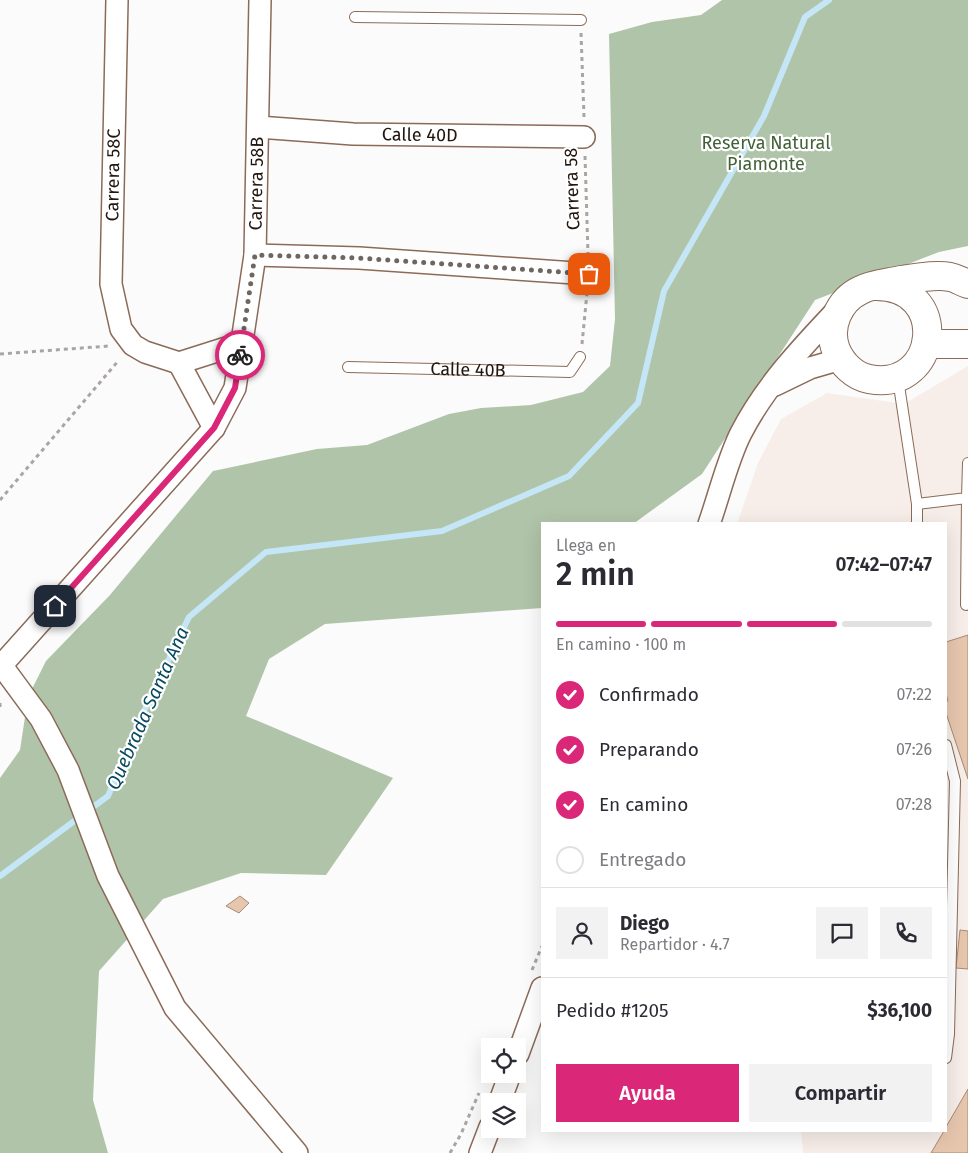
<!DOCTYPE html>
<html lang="es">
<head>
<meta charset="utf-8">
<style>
	body { margin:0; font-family:"Fira Sans",sans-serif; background:#f2f2f3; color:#2b2b33; height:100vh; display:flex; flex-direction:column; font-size:19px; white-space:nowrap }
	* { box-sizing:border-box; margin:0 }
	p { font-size:16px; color:#7c7c81 }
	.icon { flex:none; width:28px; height:28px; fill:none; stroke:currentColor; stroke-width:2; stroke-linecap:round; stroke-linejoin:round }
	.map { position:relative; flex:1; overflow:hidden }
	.sheet { position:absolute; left:541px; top:522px; width:406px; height:610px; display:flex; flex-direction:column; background:#fff; border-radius:0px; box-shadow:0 5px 20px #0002 }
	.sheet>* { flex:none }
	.fabs { position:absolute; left:481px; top:1038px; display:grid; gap:10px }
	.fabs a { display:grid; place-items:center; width:45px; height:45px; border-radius:0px; background:#fff; box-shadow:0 5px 20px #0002; font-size:25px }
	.pin { position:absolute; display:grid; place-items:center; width:42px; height:42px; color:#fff; margin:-21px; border-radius:10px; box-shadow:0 2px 8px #0006 }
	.courier { position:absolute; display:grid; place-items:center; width:50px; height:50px; margin:-25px; border:4px solid #db2777; border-radius:50%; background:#fff; color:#222; box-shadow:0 1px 6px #0007 }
	.overview em { font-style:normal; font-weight:600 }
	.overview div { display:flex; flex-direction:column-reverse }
	.overview { display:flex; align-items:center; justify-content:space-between; height:85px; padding:0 15px }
	h1 { font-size:32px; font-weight:600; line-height:38px }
	.bar { display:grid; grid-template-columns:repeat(4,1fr); gap:8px 5px; align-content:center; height:60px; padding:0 15px }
	.bar i { height:6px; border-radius:4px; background:#e1e1e2 }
	.bar .on { background:#db2777 }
	.bar p { grid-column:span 4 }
	.line { display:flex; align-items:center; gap:12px; padding:0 15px; border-top:1px solid #e1e1e2 }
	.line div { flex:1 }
	.round { display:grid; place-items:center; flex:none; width:52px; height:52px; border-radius:0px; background:#f2f2f3 }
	ol { padding:0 15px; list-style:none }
	li { display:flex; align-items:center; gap:15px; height:55px }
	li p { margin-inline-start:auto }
	li .icon { padding:5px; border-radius:50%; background:#db2777; color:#fff; stroke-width:4 }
	li:last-child { color:#7c7c81 }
	li i { width:28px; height:28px; border:2px solid #e1e1e2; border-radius:50% }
	.cta { display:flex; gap:10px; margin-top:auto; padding:10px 15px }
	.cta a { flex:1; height:58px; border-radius:0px; background:#db2777; color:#fff; font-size:20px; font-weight:600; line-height:58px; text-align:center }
	.cta a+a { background:#f2f2f3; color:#2b2b33 }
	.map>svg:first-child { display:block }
</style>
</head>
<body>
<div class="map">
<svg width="968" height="1153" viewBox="0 0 968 1153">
	<rect width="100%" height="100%" fill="#fbfbfb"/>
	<path fill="#f7eee9" d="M968 366V1153H803L801 1131H946V524H737L758 463 781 419 827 393 904 404Z"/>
	<path fill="#b0c4a9" d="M722 0H968V246L939 252 815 300 702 474 633 524H542V608L325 624 269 659 246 716 393 778 326 875 241 873 163 899 99 971 93 1100 108 1153H0V778L20 750 28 697 46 661 110 595 213 471 317 449 367 445 449 414 481 408 531 405 583 392 610 366 615 319 609 34 652 22 701 15Z"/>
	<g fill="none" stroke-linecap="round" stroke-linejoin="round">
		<path stroke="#c4e6f7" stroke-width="6" d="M0 876 108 796 144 711 189 617 266 552 442 531 569 476 638 403 664 291 764 116 805 17 829 0"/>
	</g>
	<g fill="#e7c6ae" stroke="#a98a74">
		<path d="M968 635V779L946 713V702L948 701 946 694V642Z"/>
		<path d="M240 896 249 903 239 913 226 906Z"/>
		<path d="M960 930 968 931V969L956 968Z"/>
		<path d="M968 1089V1153H931L944 1131H946V1127Z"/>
	</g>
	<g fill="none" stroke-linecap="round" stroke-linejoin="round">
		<defs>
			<g id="lane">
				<path d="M355 17 581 20"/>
				<path id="s1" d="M348 367 570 372 580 357"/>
				<path d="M898 379 917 504V524"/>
				<path d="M917 504 967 498 968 463"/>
				<path d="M966 605 967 498"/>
				<path d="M946 745 955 781 949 1034 946 1058"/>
			</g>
			<g id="street">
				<path d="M117 0 111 284 121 329 133 345 145 352 179 363 242 343"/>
				<path id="s2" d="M258 127 353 134 584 137"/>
				<path d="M255 255 359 258 589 274"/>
				<path d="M179 363 214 428"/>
				<path d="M775 385 810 368 841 359"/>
				<path d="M709 524C719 496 728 458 741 433 765 386 803 346 838 309"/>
				<path d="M2 666 41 719 68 770 108 876 175 1008 297 1153"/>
				<path id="s3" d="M0 667 214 428 235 388 255 255 260 0"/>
				<path d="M518 1054 542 988"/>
				<path d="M500 1101 510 1074"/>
				<path d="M480 1153 490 1127"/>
			</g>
			<g id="secondary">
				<path d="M874 286C952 284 939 393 869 379 854 376 842 364 836 350 827 327 839 300 861 290 873 284 888 283 901 280 916 278 936 274 950 277 956 278 962 282 968 284"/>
				<path d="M927 344H968"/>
			</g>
		</defs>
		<use href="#lane" stroke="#8b6b58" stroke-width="12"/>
		<use href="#street" stroke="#8b6b58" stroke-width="24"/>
		<use href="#secondary" stroke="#8b6b58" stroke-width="30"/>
		<g stroke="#aaa5a2" stroke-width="3" stroke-dasharray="4 4" stroke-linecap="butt">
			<path d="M581 33 584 117"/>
			<path d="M585 156 588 254"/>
			<path d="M582 344 587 293"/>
			<path d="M0 354 109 346"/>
			<path d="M0 500 119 360"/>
			<path d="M0 703V710"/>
			<path d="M532 970 542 946"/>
			<path d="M450 1153 461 1134 479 1093"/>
		</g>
		<use href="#lane" stroke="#fff" stroke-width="10"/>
		<use href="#street" stroke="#fff" stroke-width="21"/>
		<use href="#secondary" stroke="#fff" stroke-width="28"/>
	</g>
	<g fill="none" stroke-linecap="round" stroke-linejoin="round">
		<path stroke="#6e6661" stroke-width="5" stroke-dasharray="0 9" d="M240 355 255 255 359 258 589 274"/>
		<path stroke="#db2777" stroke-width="6" d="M55 606 214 428 235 388 240 355"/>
	</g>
	<g text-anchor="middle" stroke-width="4.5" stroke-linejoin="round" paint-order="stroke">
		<g font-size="18" fill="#22160e" stroke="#fff">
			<text dy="6" stroke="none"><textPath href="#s2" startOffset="162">Calle 40D</textPath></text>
			<text transform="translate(113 175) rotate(-89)" y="6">Carrera 58C</text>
			<text dy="6" stroke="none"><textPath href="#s3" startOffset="572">Carrera 58B</textPath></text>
			<text transform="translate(572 189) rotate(-92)" y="6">Carrera 58</text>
			<text dy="6" stroke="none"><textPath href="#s1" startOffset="120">Calle 40B</textPath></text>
		</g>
		<g font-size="18" fill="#436138" stroke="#fff">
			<text x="766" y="149">Reserva Natural<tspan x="766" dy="21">Piamonte</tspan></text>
		</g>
		<g font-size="19" font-style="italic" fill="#074961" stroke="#fff">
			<text transform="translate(147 708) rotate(-66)" y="7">Quebrada Santa Ana</text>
		</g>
	</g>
</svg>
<div class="fabs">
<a><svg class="icon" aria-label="locate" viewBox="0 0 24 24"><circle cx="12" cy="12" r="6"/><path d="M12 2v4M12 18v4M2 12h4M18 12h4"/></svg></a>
<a><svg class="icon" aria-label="layers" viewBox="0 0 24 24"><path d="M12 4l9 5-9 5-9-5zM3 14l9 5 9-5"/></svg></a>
</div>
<div class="pin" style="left:589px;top:274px;background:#ea580c"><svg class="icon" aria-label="bag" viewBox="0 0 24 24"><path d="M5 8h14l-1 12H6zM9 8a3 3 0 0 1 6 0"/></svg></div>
<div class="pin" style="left:55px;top:606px;background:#1f2937"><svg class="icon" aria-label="home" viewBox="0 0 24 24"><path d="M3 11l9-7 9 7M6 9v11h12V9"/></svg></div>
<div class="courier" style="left:240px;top:355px"><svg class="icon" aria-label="bike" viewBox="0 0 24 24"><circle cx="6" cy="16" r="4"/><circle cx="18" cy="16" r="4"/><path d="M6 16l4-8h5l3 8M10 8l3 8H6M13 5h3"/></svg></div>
<section class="sheet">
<div class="overview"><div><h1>2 min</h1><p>Llega en</p></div><em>07:42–07:47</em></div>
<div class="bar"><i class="on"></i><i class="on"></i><i class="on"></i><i></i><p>En camino · 100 m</p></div>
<ol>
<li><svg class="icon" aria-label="check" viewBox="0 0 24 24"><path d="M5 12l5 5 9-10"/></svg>Confirmado<p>07:22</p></li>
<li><svg class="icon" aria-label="check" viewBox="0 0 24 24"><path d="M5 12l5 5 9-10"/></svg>Preparando<p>07:26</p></li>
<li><svg class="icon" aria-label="check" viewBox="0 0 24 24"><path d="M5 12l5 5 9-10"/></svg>En camino<p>07:28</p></li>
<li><i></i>Entregado</li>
</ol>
<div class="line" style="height:90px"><a class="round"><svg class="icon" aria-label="person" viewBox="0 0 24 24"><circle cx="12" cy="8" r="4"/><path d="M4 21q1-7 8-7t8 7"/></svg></a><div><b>Diego</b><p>Repartidor · 4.7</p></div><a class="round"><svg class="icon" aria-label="chat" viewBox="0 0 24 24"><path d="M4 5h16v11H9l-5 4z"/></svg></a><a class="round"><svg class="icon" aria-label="phone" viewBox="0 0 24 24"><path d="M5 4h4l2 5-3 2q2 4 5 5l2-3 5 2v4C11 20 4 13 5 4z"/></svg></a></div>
<div class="line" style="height:65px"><div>Pedido #1205</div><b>$36,100</b></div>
<div class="cta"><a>Ayuda</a><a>Compartir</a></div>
</section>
</div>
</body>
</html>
